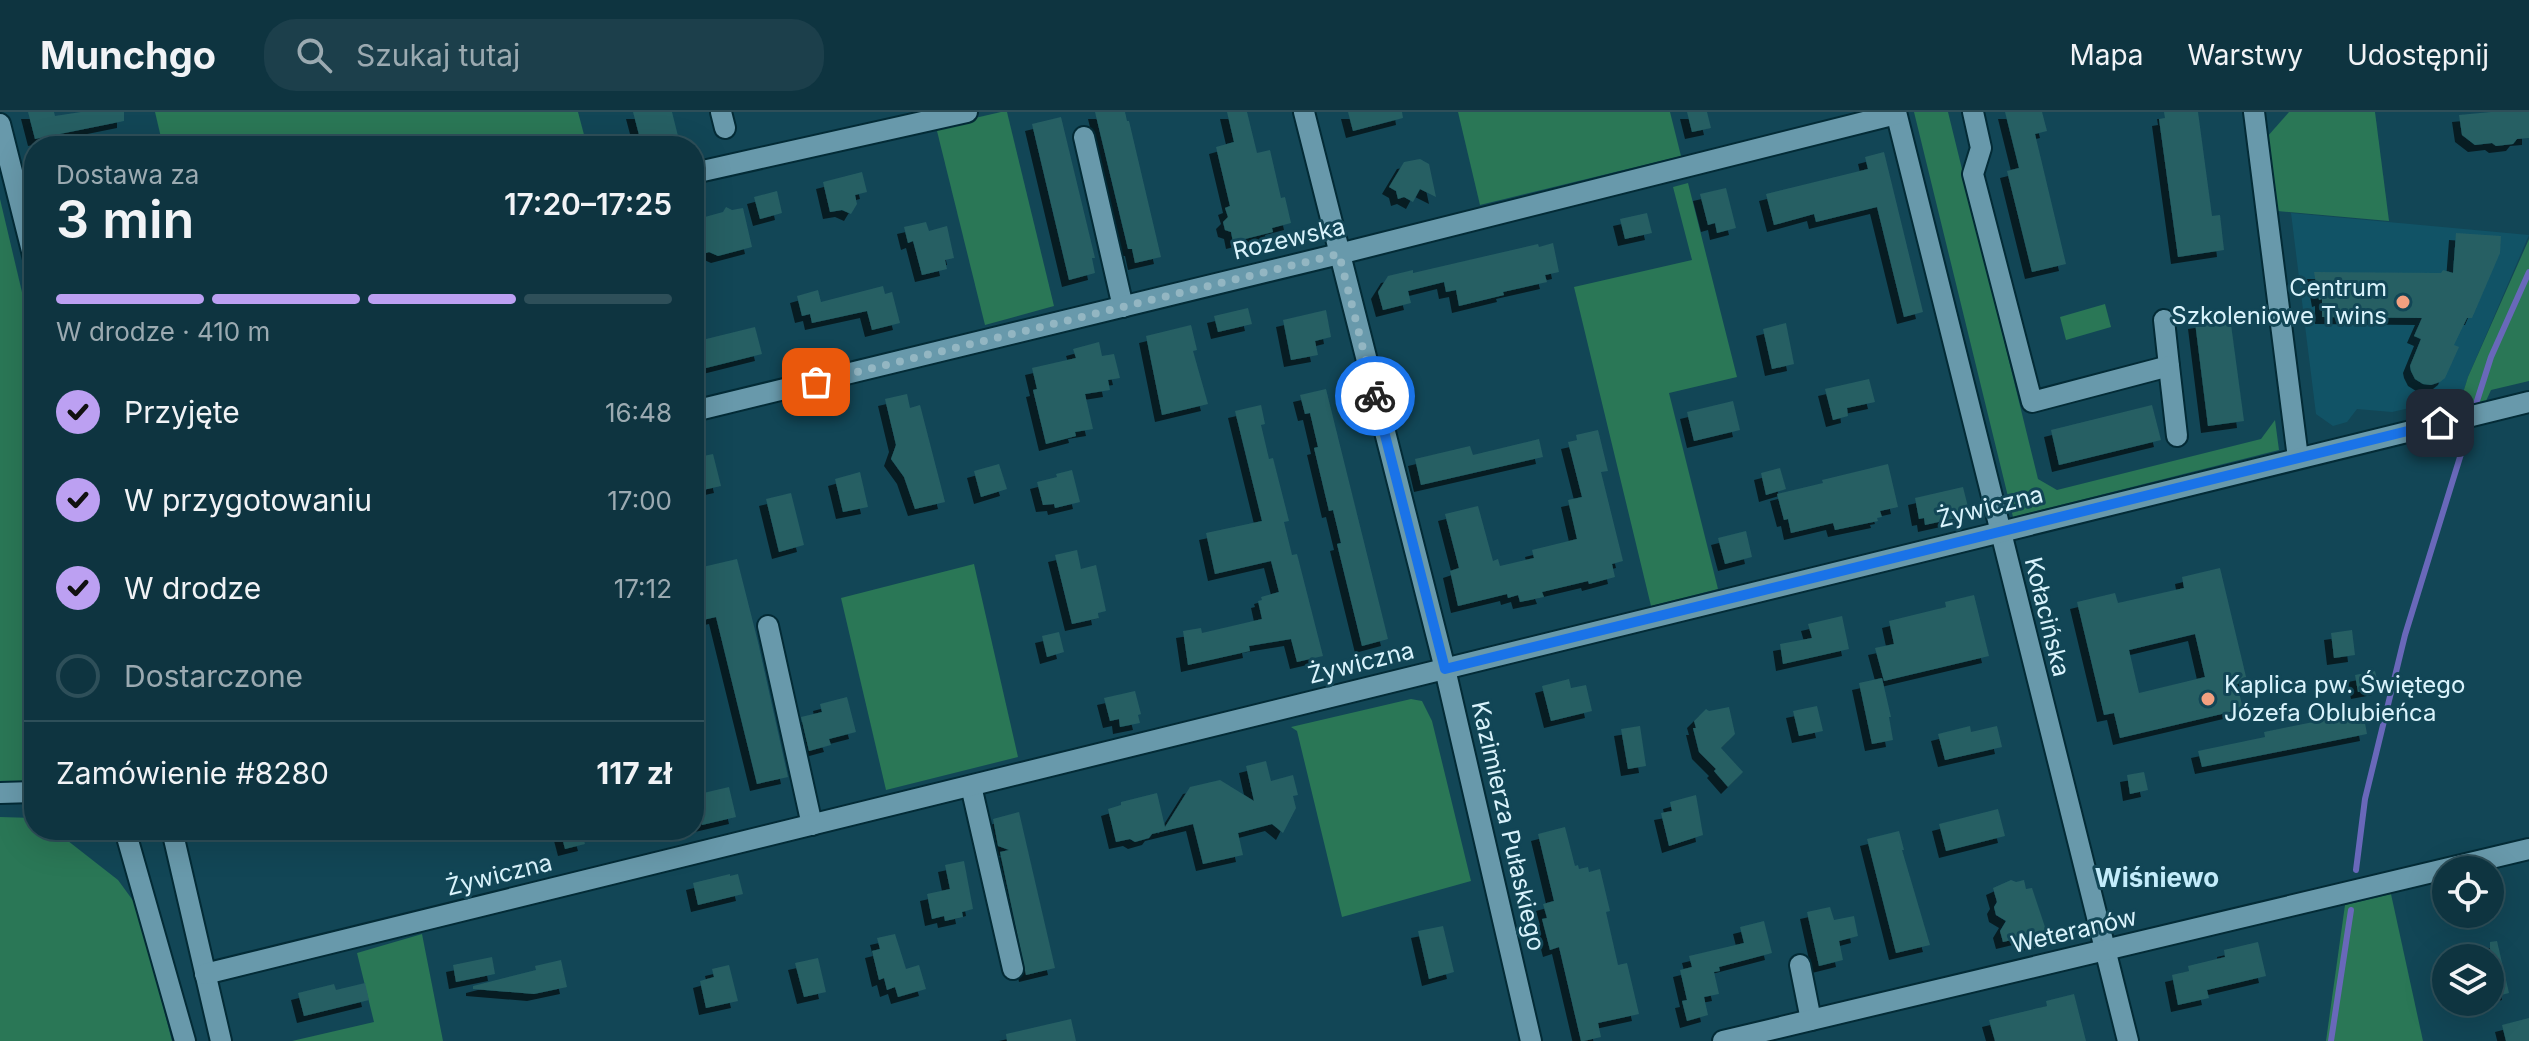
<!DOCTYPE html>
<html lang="pl">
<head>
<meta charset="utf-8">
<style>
	body { margin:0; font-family:Inter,sans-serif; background:#1c3f4b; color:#f1f3f6; height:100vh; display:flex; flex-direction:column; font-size:30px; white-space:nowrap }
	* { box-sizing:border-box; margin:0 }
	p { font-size:26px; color:#9baab1 }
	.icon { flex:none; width:44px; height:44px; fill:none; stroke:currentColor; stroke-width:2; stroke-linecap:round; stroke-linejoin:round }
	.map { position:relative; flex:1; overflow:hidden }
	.sheet { position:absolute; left:24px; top:24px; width:680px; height:704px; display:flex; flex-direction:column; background:#0e3440; border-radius:32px; box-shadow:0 8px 32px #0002,0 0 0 2px #2e4f59 }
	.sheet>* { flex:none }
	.controls { position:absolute; left:2432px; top:744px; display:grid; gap:16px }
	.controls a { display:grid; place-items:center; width:72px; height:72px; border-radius:50%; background:#0e3440; box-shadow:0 8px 32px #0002,0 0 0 2px #2e4f59; font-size:40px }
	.pin { position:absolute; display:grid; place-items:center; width:68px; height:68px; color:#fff; margin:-34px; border-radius:16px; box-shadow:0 4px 12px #0006 }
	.courier { position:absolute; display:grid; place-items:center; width:80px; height:80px; margin:-40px; border:6px solid #1a73e8; border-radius:50%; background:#fff; color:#222; box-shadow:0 2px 10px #0007 }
	.head em { font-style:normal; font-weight:600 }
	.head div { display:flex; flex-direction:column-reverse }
	.head { display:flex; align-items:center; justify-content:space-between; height:136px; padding:0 32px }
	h1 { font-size:52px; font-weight:600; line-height:60px }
	.bar { display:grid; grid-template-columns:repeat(4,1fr); gap:12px 8px; align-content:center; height:96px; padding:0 32px }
	.bar i { height:10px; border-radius:6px; background:#2e4f59 }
	.bar .on { background:#bca0f2 }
	.bar p { grid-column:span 4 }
	.line { display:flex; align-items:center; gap:20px; padding:0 32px; border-top:2px solid #2e4f59 }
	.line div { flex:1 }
	ol { padding:0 32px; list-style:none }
	li { display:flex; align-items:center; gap:24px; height:88px }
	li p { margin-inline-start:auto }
	li .icon { padding:8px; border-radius:50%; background:#bca0f2; color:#111; stroke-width:4 }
	li:last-child { color:#9baab1 }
	li i { width:44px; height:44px; border:4px solid #2e4f59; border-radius:50% }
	header { display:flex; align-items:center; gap:48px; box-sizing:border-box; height:112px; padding:0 40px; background:#0e3440; border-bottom:2px solid #2e4f59 }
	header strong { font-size:38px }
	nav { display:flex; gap:44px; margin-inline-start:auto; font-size:28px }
	.search { width:560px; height:72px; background:#1c3f4b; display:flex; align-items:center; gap:20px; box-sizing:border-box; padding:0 28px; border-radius:32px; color:#9baab1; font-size:30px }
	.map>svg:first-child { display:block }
</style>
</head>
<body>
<header>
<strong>Munchgo</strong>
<div class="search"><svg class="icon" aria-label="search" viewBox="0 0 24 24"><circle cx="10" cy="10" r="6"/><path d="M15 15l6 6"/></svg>Szukaj tutaj</div>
<nav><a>Mapa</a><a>Warstwy</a><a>Udostępnij</a></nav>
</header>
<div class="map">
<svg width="2529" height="929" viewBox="0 0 2529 929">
	<defs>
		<filter id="shadow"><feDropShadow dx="-7" dy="7" stdDeviation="0" flood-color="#0009"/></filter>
	</defs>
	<rect width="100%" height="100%" fill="#124656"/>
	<path fill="#115366" d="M2291 101 2529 123 2468 265 2462 284 2392 300 2357 297 2347 310 2333 314 2316 302Z"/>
	<g fill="#2a7756">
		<path d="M155 0H578L587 34H163Z"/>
		<path d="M1001 0H1007L1054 194 985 213 936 15Z"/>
		<path d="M1458 0H1670L1681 44 1480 93Z"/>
		<path d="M1914 0H1948L2038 367 2057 378 2261 327 2275 308 2279 338 2013 405Z"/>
		<path d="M2289 0H2375L2389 109 2277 99 2267 25Z"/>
		<path d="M1688 71 1737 265 1669 281 1718 477 1651 494 1574 175 1692 148 1673 75Z"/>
		<path d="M0 87 34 231V672L0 673Z"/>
		<path d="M2529 127V269L2491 278 2486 289 2465 294 2462 284 2468 265Z"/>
		<path d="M2105 192 2111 215 2066 228 2060 205Z"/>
		<path d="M974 452 1018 645 886 678 841 486Z"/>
		<path d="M1411 587 1422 589 1432 609 1471 769 1342 805 1297 619 1291 615Z"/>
		<path d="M0 705 34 706V718H54L118 768 137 794 172 929H0Z"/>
		<path d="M2391 782 2423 929H2326L2345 793Z"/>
		<path d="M422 822 443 929H292L374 910 357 841Z"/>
	</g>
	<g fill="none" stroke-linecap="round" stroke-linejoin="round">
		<g stroke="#6968ba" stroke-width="6">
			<path d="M2476 292 2491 245 2529 160"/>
			<path d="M2356 758 2365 687 2405 523 2465 329"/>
			<path d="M2331 929 2351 798"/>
		</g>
	</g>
	<g fill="#265f64" fill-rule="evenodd" filter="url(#shadow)">
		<path d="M28 0H54L55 4 81 0H124V9L35 27Z"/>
		<path d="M633 0H672L679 28 656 34H642Z"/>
		<path d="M1095 0H1125L1127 9H1129L1161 145 1135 151 1132 137H1128Z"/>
		<path d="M1227 0H1247L1257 41 1270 38 1281 86 1285 85 1291 111 1272 116 1273 120 1233 130 1231 120 1225 118 1223 110 1228 105 1225 96 1230 94 1216 35 1234 30Z"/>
		<path d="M1348 0H1402L1403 6 1353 19Z"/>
		<path d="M1687 0H1707L1711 16 1692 20Z"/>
		<path d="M2005 0H2042L2047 19 2035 22 2066 152 2032 160 2007 59 2019 56Z"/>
		<path d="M2164 0H2198L2212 104 2220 103 2224 138 2178 145 2159 7 2165 6Z"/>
		<path d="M2491 0H2529V26L2517 27 2513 32 2496 34 2492 31 2475 33 2462 23 2459 3Z"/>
		<path d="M1061 5 1095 146H1092L1095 161 1069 168 1032 12Z"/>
		<path d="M1884 40 1923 200 1904 205 1877 95 1816 110 1814 102 1774 113 1766 82 1868 57 1865 45Z"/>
		<path d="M1420 47 1429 52 1436 85 1420 77 1413 90 1404 85 1398 87 1396 79 1389 75 1404 50Z"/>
		<path d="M862 60 867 80 855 83 857 92 851 102 842 98 830 100 823 70Z"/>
		<path d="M1726 76 1736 116 1717 121 1715 111 1708 113 1700 82Z"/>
		<path d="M777 79 782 101 760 107 754 85Z"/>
		<path d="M726 95 732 98 743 96 752 135 718 144 709 140 703 142 694 108 723 100Z"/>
		<path d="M1647 101 1652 121 1625 127 1620 107Z"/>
		<path d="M926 110 929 119 947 114 954 146 945 148 947 157 922 163 913 129 908 131 904 115Z"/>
		<path d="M2456 121 2501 124 2500 141 2472 206H2467L2454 233 2459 235 2445 266 2440 270 2431 273 2423 272 2415 267 2411 259 2410 254 2421 227 2414 224 2422 206 2322 205V187L2319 188 2314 160 2441 161 2443 158 2453 161Z"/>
		<path d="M1553 131 1559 160 1545 163 1547 170 1503 180 1504 183 1459 194 1456 178 1446 180 1444 170 1408 179 1411 191 1383 198 1378 180 1388 164 1413 158V161L1538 132 1539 135Z"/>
		<path d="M883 174 885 182 892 180 900 211 872 218 867 199 812 211 810 202 802 204 797 184 818 178 821 190Z"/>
		<path d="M1248 196 1252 212 1218 220 1214 204Z"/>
		<path d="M1326 198 1331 225 1315 229 1318 243 1291 248 1283 208Z"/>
		<path d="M2230 205 2244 309 2208 314 2195 210Z"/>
		<path d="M1786 211 1794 252 1772 257 1763 217Z"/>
		<path d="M1191 213 1197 238 1193 239 1208 292 1162 303 1146 224Z"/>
		<path d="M755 215 762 242 694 259V230Z"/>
		<path d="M1099 230 1102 244 1114 242 1120 266 1108 268 1110 278 1085 282 1093 317 1075 320 1076 324 1046 332 1033 278 1037 277 1032 256 1076 246 1073 237Z"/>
		<path d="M1869 267 1875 290 1847 296 1848 304 1833 308 1825 277Z"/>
		<path d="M1326 277 1388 527 1362 534 1337 432 1341 431 1333 398 1329 399 1314 336 1318 335 1310 301 1305 302 1300 283Z"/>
		<path d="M907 282 910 296 920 293 945 390 915 397 904 365 891 347 896 333 885 287Z"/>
		<path d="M1733 289 1740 318 1694 329 1687 300Z"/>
		<path d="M1261 293 1265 312 1261 313 1269 347 1273 346 1289 409 1284 410 1292 443 1297 442 1323 544 1297 550 1291 527 1249 534 1250 539 1188 553 1183 519 1201 516 1202 521 1262 507 1258 489 1262 488 1261 485 1279 480 1271 449 1215 462 1206 421 1262 409 1235 299Z"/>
		<path d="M2152 293 2161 328 2059 353 2051 318Z"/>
		<path d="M1598 318 1608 359 1601 360 1623 449 1612 452 1615 465 1589 472 1588 469 1542 480 1544 485 1520 490 1518 483 1508 486 1507 482 1458 494 1450 459 1459 456 1445 402 1478 394 1493 449 1498 447 1500 454 1534 446 1532 438 1577 427 1568 388 1582 385 1568 330 1577 328 1576 323Z"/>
		<path d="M1539 327 1543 345 1421 373 1415 347 1470 334 1473 343Z"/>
		<path d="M713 342 721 374 694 380V346Z"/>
		<path d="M999 352 1007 377 981 385 974 359Z"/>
		<path d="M1888 352 1898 395 1880 399 1882 405 1877 406 1878 409 1835 418 1833 411 1791 421 1788 407 1784 408 1777 382 1823 371 1822 368Z"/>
		<path d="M1780 356 1786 377 1766 383 1761 361Z"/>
		<path d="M1072 358 1080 390 1055 396 1054 392 1043 393 1037 370 1057 365 1056 362Z"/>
		<path d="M860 360 868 395 843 400 835 367Z"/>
		<path d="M1963 375 1970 403 1925 413 1924 406 1919 407 1915 386Z"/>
		<path d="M791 381 804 433 779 440 766 387Z"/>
		<path d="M1746 419 1752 445 1725 452 1718 426Z"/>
		<path d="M1077 438 1081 457 1096 453 1106 499 1098 501 1099 506 1072 512 1055 443Z"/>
		<path d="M737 447 758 530 788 665 757 672 716 505 694 510V457Z"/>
		<path d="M2220 456 2247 569 2237 572 2243 597 2120 626 2114 601 2104 603 2077 490 2115 481 2118 491 2184 476 2182 465ZM2195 522 2205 565 2139 581 2129 538Z"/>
		<path d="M1974 483 1989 544 1884 569 1875 536 1894 532 1889 509 1946 495 1945 490Z"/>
		<path d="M1842 504 1849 537 1783 552 1780 532 1812 526 1808 512Z"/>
		<path d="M2352 518 2355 543 2334 546 2331 521Z"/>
		<path d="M1059 520 1064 540 1047 545 1042 524Z"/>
		<path d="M2375 559 2379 576 2358 580 2355 563Z"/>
		<path d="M1882 566 1891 605H1889L1893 628 1872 632 1859 571Z"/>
		<path d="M1569 567 1571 576 1586 573 1592 599 1551 609 1542 574Z"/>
		<path d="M1135 579 1141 602 1138 603 1140 611 1120 615 1119 607 1110 609 1104 586Z"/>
		<path d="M847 585 856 620 829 627 831 633 809 639 801 605 822 600 820 592Z"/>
		<path d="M1817 594 1823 619 1799 624 1793 599Z"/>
		<path d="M1729 595 1735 622 1721 636 1743 660 1728 675 1714 659 1716 657 1699 640 1693 616H1696L1694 609 1706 597 1709 599Z"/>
		<path d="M2363 600 2367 622 2202 655 2198 639 2265 625 2264 620Z"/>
		<path d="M1640 614 1646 654 1628 657 1621 617Z"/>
		<path d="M1970 614 1971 620 1997 614 2002 635 1945 648 1938 622Z"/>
		<path d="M1266 649 1271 669 1293 663 1298 683 1293 684 1296 696 1283 721 1272 712 1238 721 1243 743 1203 752 1193 712 1152 722 1149 726 1135 730 1130 727 1116 730 1108 697 1121 693V690L1157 681 1165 715 1190 675 1220 668 1254 689 1246 654Z"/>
		<path d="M2144 660 2148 678 2130 682 2127 663Z"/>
		<path d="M729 675 736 705 702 713 695 683Z"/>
		<path d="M1696 683 1703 723 1669 734 1661 701 1672 699 1670 690Z"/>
		<path d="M1998 697 2005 724 1946 739 1939 712Z"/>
		<path d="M1019 700 1055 856 1026 863 1000 740 1009 738 998 734 993 707Z"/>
		<path d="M1565 715 1575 754 1578 753 1579 757 1588 755 1589 760 1600 757 1610 799 1606 800 1618 853 1627 851 1639 902 1598 911 1601 925 1584 929H1581L1559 835 1550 838 1542 807 1547 806 1543 792 1554 789 1538 722Z"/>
		<path d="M560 718H581L585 732 565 737Z"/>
		<path d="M1899 719 1904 738H1902L1930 833 1896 841 1867 727Z"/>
		<path d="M964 749 973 797 962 800 963 805 945 809 944 804 932 807 927 782 950 777 945 753Z"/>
		<path d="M730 762V764L738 762 743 782 698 793 693 771Z"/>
		<path d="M2011 768 2016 770 2024 768 2026 777 2032 776 2049 827 2029 832 2028 824 2003 830 2000 819 2006 809 1996 803 1994 795 1997 790 1993 776Z"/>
		<path d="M1830 795 1834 808 1854 804 1858 824 1839 829 1843 848 1819 854 1807 800Z"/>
		<path d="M1764 809 1772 841 1719 855 1720 859 1714 860 1719 882 1704 885 1708 903 1687 909 1682 889 1687 888 1680 858 1692 855 1689 844 1744 831 1740 815Z"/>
		<path d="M1443 814 1454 860 1429 867 1418 819Z"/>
		<path d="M895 822 906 857 919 853 926 877 898 885 895 875 887 878 884 866 879 868 872 839 880 837 877 826Z"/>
		<path d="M2497 829 2509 881 2490 886V830Z"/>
		<path d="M2258 830 2266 864 2207 878 2209 886 2178 893 2172 863 2189 859 2188 854 2225 845 2224 838Z"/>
		<path d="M492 845 495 862 456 870 453 853Z"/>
		<path d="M818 846 826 880 804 885 795 851Z"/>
		<path d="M561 848 567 875 534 882 473 877V874L536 858 535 854Z"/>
		<path d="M729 853 738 889 706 896 700 869 714 865 712 857Z"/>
		<path d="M365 871 369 888 304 904 298 881 334 872 336 878Z"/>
		<path d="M2074 882 2086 929H1995L1989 908 2047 894 2046 889Z"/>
		<path d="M2529 906V929H2506L2502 913Z"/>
		<path d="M1071 907 1076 929H1007L1006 922Z"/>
	</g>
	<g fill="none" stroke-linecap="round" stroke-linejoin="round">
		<defs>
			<g id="minor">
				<path d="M721 0 725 16"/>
				<path d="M1304 0 1445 557 1531 929"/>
				<path d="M1896 0 2128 929"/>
				<path d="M1973 0 1981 36 1973 62 2032 290 2169 254 2164 208"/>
				<path d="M2254 0 2298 346"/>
				<path d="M0 12 34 147"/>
				<path d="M1084 25 1123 195"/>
				<path d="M694 61 967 0"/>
				<path d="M2169 254 2177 324"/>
				<path d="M694 299 1339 142 1896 2"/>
				<path d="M768 514 812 713"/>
				<path d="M971 674 1013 857"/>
				<path d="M0 681 34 680"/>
				<path d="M125 718 185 929"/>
				<path d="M172 718 221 929"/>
				<path d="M1800 853 1811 908"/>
				<path d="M205 862 2529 290"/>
				<path d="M1723 929 2529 737"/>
			</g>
		</defs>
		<use href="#minor" stroke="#032b36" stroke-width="24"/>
		<use href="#minor" stroke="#6899ab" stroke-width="20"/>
	</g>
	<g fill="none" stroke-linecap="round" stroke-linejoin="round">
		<path stroke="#93b6c2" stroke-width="8" stroke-dasharray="0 14.4" d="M816 270 1339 142 1375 284"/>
		<path stroke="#1a73e8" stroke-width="10" d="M1375 284 1445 557 2440 311"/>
	</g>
	<g fill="#f2a080" stroke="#124656" stroke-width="3">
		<circle cx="2403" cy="190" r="8"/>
		<circle cx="2208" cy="587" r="8"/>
	</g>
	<g text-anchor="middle" stroke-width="6" stroke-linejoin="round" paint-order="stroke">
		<g font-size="24" fill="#d9f3fc" stroke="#124656">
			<text transform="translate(1289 127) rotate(-13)" y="8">Rozewska</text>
			<text transform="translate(1990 395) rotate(-14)" y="8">Żywiczna</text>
			<text transform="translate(2047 505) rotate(76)" y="8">Kołacińska</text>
			<text transform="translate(1361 551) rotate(-14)" y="8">Żywiczna</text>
			<text transform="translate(1508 714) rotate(77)" y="8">Kazimierza Pułaskiego</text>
			<text transform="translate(499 763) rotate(-14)" y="8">Żywiczna</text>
			<text transform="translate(2074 819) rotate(-13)" y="8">Weteranów</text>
		</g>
		<g font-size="24" fill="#d9f3fc" stroke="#124656" text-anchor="end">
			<text x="2387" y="184">Centrum<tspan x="2387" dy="28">Szkoleniowe Twins</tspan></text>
			<text x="2224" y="581" text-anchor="start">Kaplica pw. Świętego<tspan x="2224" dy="28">Józefa Oblubieńca</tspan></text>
		</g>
		<g font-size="26" font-weight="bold" fill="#c3ecfb" stroke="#124656">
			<text x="2157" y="775">Wiśniewo</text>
		</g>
	</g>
</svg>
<div class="controls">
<a><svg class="icon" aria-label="locate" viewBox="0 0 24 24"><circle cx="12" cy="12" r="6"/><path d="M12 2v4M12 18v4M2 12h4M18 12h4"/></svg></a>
<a><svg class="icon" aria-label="layers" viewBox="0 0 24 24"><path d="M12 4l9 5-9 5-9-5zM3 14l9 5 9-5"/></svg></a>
</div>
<div class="pin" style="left:816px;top:270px;background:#ea580c"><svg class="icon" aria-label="bag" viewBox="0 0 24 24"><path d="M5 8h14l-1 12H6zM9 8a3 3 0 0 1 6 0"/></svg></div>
<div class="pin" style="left:2440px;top:311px;background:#1f2937"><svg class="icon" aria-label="home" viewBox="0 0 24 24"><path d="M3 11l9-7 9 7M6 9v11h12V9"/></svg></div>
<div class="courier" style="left:1375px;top:284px"><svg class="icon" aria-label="bike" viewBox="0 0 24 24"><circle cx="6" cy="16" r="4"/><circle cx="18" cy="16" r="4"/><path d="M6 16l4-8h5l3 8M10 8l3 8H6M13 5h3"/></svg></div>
<section class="sheet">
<div class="head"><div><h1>3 min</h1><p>Dostawa za</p></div><em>17:20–17:25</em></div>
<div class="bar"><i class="on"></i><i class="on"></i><i class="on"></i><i></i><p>W drodze · 410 m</p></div>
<ol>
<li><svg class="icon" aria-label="check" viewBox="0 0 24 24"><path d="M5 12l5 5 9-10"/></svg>Przyjęte<p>16:48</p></li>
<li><svg class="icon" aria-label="check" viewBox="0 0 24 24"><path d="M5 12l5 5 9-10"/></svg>W przygotowaniu<p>17:00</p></li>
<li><svg class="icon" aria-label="check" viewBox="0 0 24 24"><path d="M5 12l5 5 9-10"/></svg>W drodze<p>17:12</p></li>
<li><i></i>Dostarczone</li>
</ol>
<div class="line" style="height:104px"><div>Zamówienie #8280</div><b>117 zł</b></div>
</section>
</div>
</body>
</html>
